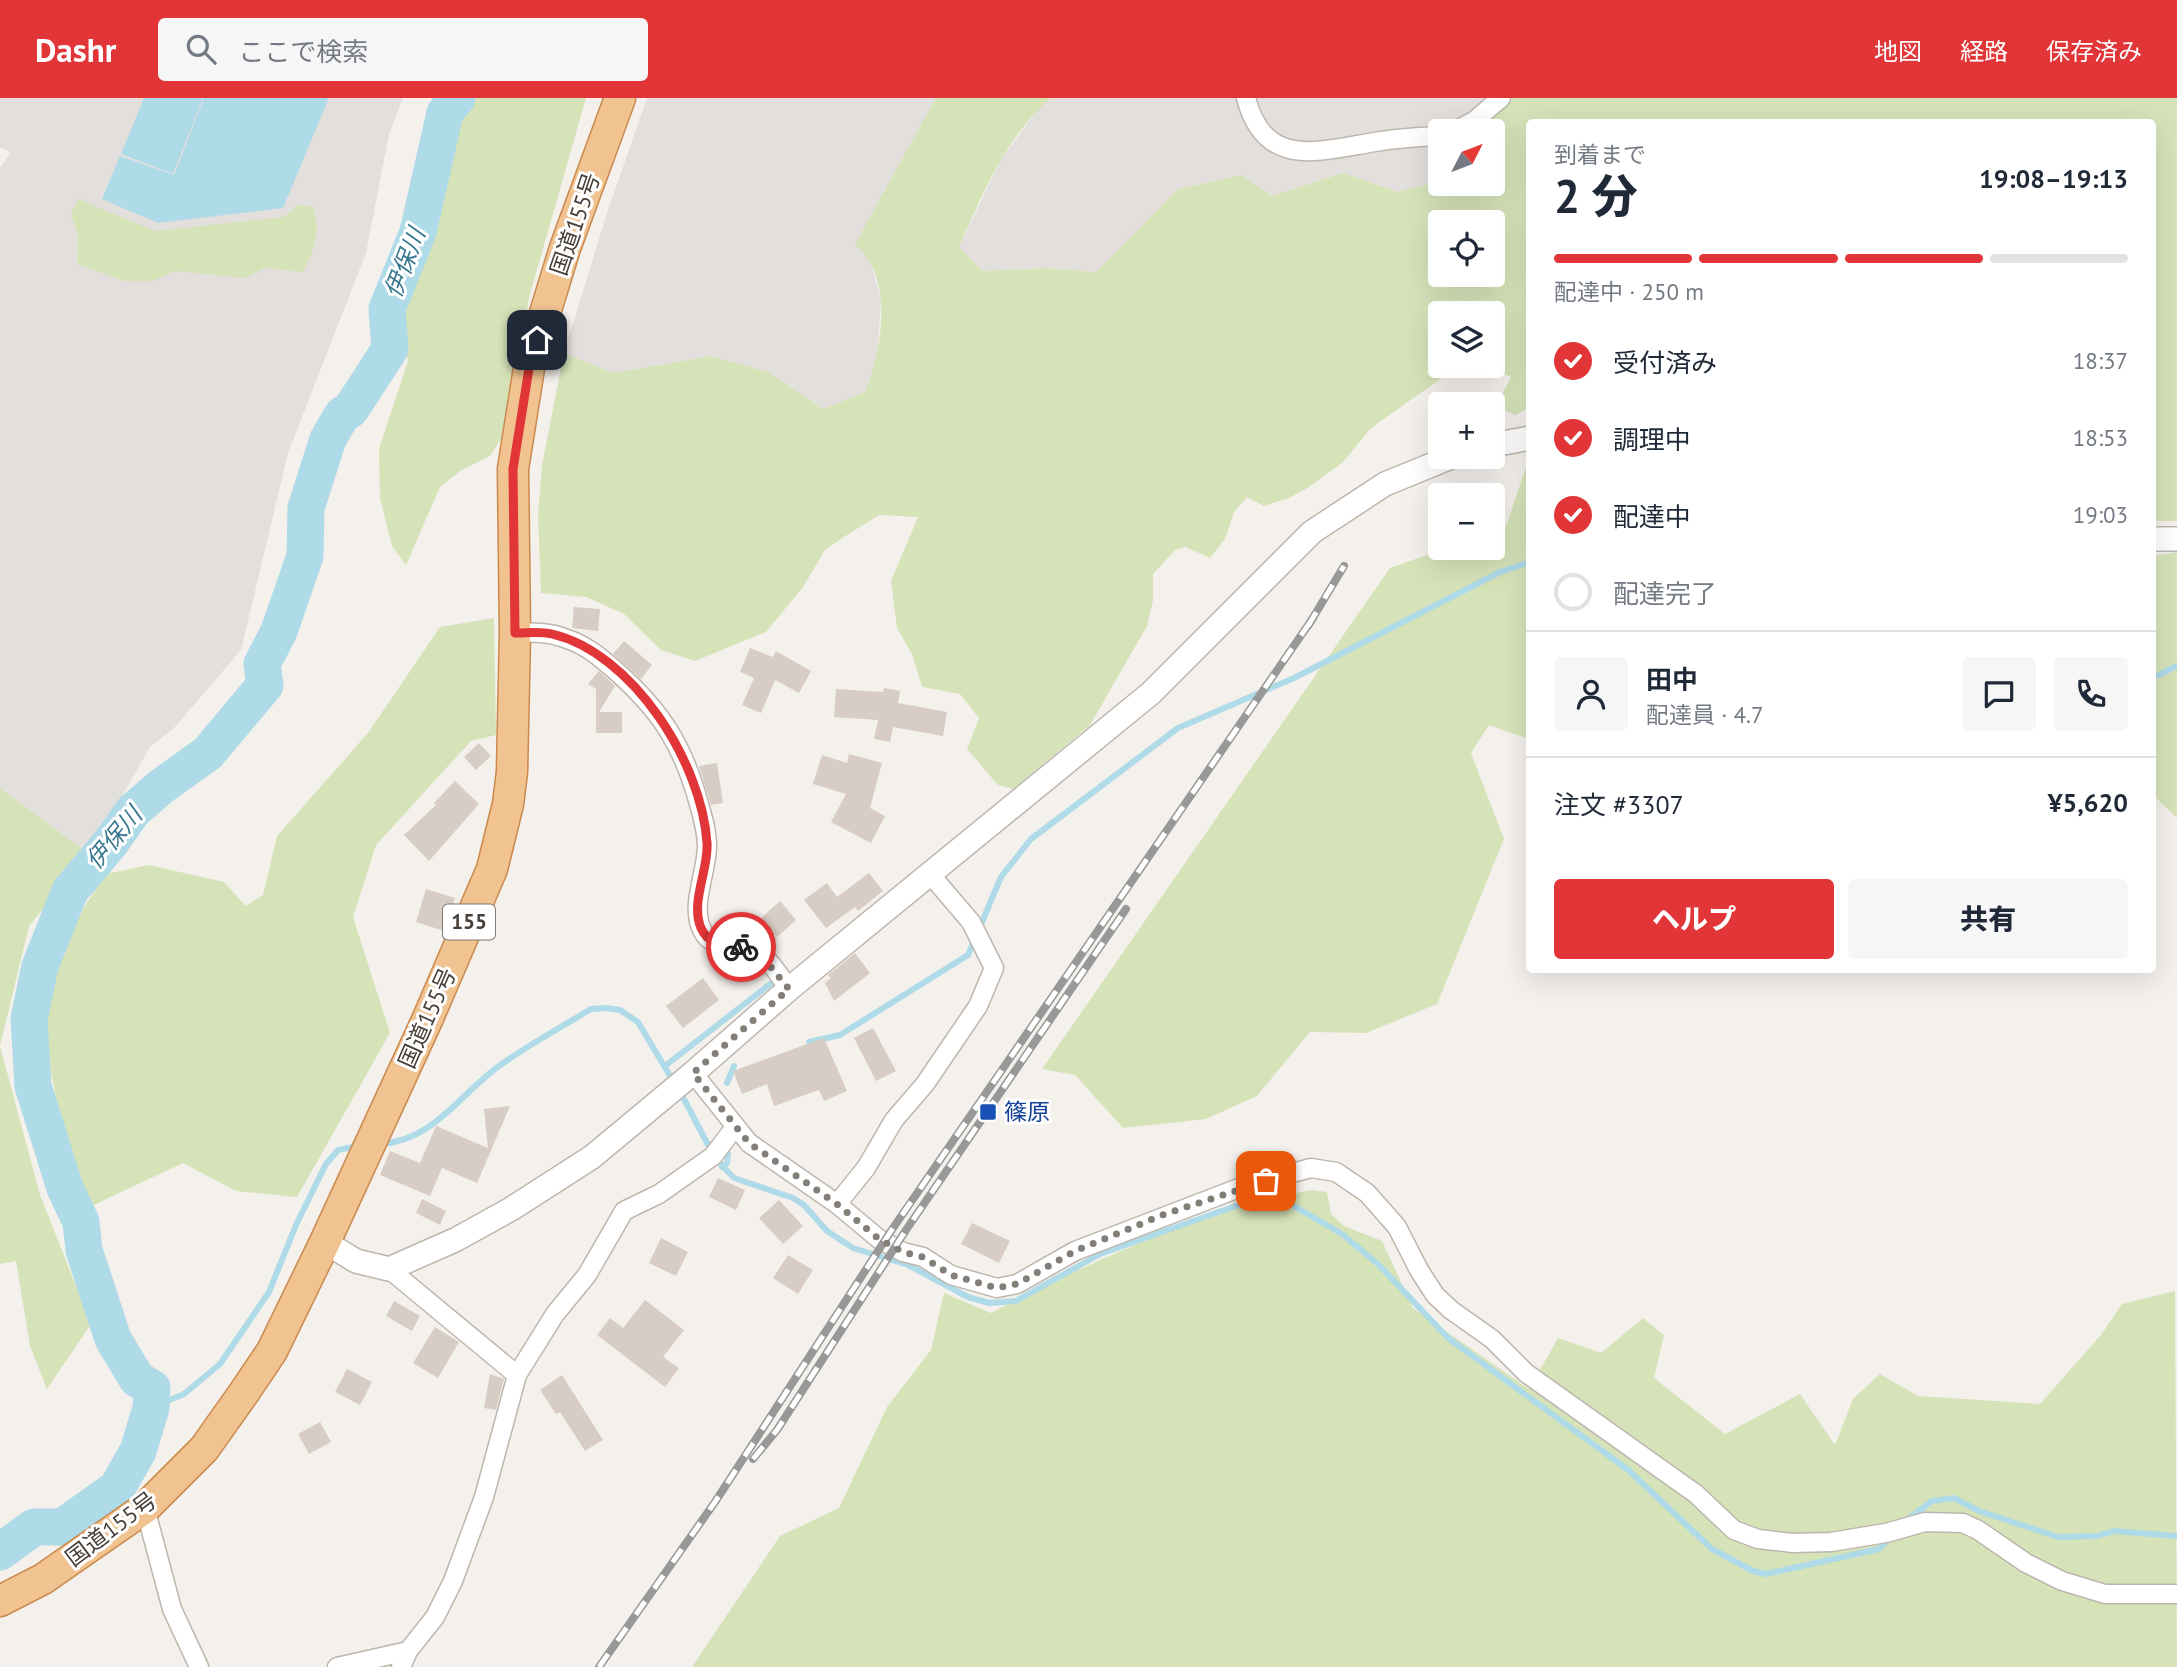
<!DOCTYPE html>
<html lang="ja">
<head>
<meta charset="utf-8">
<style>
	body { margin:0; font-family:"PT Sans","Noto Sans JP",sans-serif; background:#f6f6f7; color:#1f2937; height:100vh; display:flex; flex-direction:column; font-size:26px; white-space:nowrap }
	* { box-sizing:border-box; margin:0 }
	p { font-size:23px; color:#747a83 }
	.icon { flex:none; width:38px; height:38px; fill:none; stroke:currentColor; stroke-width:2; stroke-linecap:round; stroke-linejoin:round }
	.map { position:relative; flex:1; overflow:hidden }
	.sheet { position:absolute; left:1526px; top:21px; width:630px; height:854px; display:flex; flex-direction:column; background:#fff; border-radius:7px; box-shadow:0 7px 28px #0002 }
	.sheet>* { flex:none }
	.needle { width:46px; rotate:48deg }
	.tools { position:absolute; left:1428px; top:21px; display:grid; gap:14px }
	.tools a { display:grid; place-items:center; width:77px; height:77px; border-radius:7px; background:#fff; box-shadow:0 7px 28px #0002; font-size:35px }
	.pin { position:absolute; display:grid; place-items:center; width:60px; height:60px; color:#fff; margin:-30px; border-radius:14px; box-shadow:0 4px 10px #0006 }
	.courier { position:absolute; display:grid; place-items:center; width:70px; height:70px; margin:-35px; border:5px solid #e13537; border-radius:50%; background:#fff; color:#222; box-shadow:0 2px 9px #0007 }
	.head em { font-style:normal; font-weight:800 }
	.head div { display:flex; flex-direction:column-reverse }
	.head { display:flex; align-items:center; justify-content:space-between; height:119px; padding:0 28px }
	h1 { font-size:46px; font-weight:800; line-height:52px }
	.bar { display:grid; grid-template-columns:repeat(4,1fr); gap:10px 7px; align-content:center; height:84px; padding:0 28px }
	.bar i { height:9px; border-radius:5px; background:#e0e1e3 }
	.bar .active { background:#e13537 }
	.bar p { grid-column:span 4 }
	.line { display:flex; align-items:center; gap:18px; padding:0 28px; border-top:2px solid #e0e1e3 }
	.line div { flex:1 }
	.round { display:grid; place-items:center; flex:none; width:74px; height:74px; border-radius:7px; background:#f6f6f7 }
	ol { padding:0 28px; list-style:none }
	li { display:flex; align-items:center; gap:21px; height:77px }
	li p { margin-inline-start:auto }
	li .icon { padding:7px; border-radius:50%; background:#e13537; color:#fff; stroke-width:4 }
	li:last-child { color:#747a83 }
	li i { width:38px; height:38px; border:4px solid #e0e1e3; border-radius:50% }
	.cta { display:flex; gap:14px; margin-top:auto; padding:14px 28px }
	.cta a { flex:1; height:80px; border-radius:7px; background:#e13537; color:#fff; font-size:28px; font-weight:800; line-height:80px; text-align:center }
	.cta a+a { background:#f6f6f7; color:#1f2937 }
	header { display:flex; align-items:center; gap:42px; box-sizing:border-box; height:98px; padding:0 35px; background:#e13537; color:#fff }
	header strong { font-size:33px }
	nav { display:flex; gap:38px; margin-inline-start:auto; font-size:24px }
	.search { width:490px; height:63px; background:#f6f6f7; display:flex; align-items:center; gap:18px; box-sizing:border-box; padding:0 24px; border-radius:7px; color:#747a83; font-size:26px }
	.map>svg:first-child { display:block }
</style>
</head>
<body>
<header>
<strong>Dashr</strong>
<div class="search"><svg class="icon" aria-label="search" viewBox="0 0 24 24"><circle cx="10" cy="10" r="6"/><path d="M15 15l6 6"/></svg>ここで検索</div>
<nav><a>地図</a><a>経路</a><a>保存済み</a></nav>
</header>
<div class="map">
<svg width="2177" height="1569" viewBox="0 0 2177 1569">
	<rect width="100%" height="100%" fill="#f4f0eb"/>
	<g fill="#e3dfdc">
		<path d="M0 0H403L389 36 366 155 288 355 241 552 174 630 150 649 89 756 0 690V70L11 54 0 49Z"/>
		<path d="M647 0H936L915 40 872 168 881 203 877 264 865 294 823 311 768 274 711 258 613 275 564 255 606 118Z"/>
		<path d="M1051 0H1515L1475 33H1440V83L1398 94 1342 75 1272 98 1241 77 1178 91 1097 174 1045 170 982 173 959 149 1001 61 1039 10Z"/>
	</g>
	<g fill="#d6e3b9" fill-rule="evenodd">
		<path d="M470 0H586L529 200 507 332 490 358 460 373 440 389 406 467 392 448 380 400 379 351 408 263 395 217 416 164 439 94 450 41 459 15Z"/>
		<path d="M936 0H1051C1006 38 982 97 959 149L982 173 1045 170 1096 174 1178 91 1241 77 1272 98 1343 75 1398 94 1440 83V86H1493V33H1475L1515 0H2177V423H2153L2152 24H1530L1529 310 1515 317 1496 308 1511 279 1492 270 1446 277 1371 330 1343 364 1309 389 1289 400 1264 408 1247 399 1234 414 1225 441 1210 460 1185 449 1175 452 1153 476V502L1147 528 1090 627 1013 691 998 687 967 651 979 620 960 596 922 589 912 556 897 530 891 483 918 419 879 417 844 439 825 452 803 489 766 534 695 563 661 552 624 516 586 499 541 495 538 417 542 367 564 255 613 275 711 258 768 274 823 311 865 294C879 258 890 206 872 168 869 160 861 153 855 146ZM1440 124H1493V177H1440ZM1440 215H1493V268H1440Z"/>
		<path d="M78 101 155 133 284 119 299 106 314 110C321 134 314 152 303 174L265 170 244 180 175 173 152 183H124L77 166 78 139 71 116Z"/>
		<path d="M1529 360V641L1489 627 1471 655 1504 741 1437 906 1366 935 1310 934 1257 998 1206 1021 1123 1030 1075 977 1042 971 1390 470 1447 450H1493V434L1506 429Z"/>
		<path d="M2177 454V720L2152 696 2153 458Z"/>
		<path d="M494 520 496 637 471 643 376 747 353 819 390 935 297 1099 236 1093 183 1065 85 1111 62 1031 45 942 56 851 106 776 149 767 224 784 246 808 263 797 277 738 368 635 440 529Z"/>
		<path d="M0 690 89 756 29 828 0 948 40 1097 91 1226 47 1291 30 1248 16 1163 0 1166Z"/>
		<path d="M1311 1092 1327 1094 1331 1116 1344 1128 1382 1143 1413 1210 1529 1291 1558 1240 1601 1255 1643 1220 1664 1237 1654 1280 1725 1336 1800 1296 1835 1347 1853 1301 1880 1276 1918 1298 2040 1306 2101 1237 2122 1206 2175 1193 2177 1569H692L780 1438 839 1410 887 1309 931 1252 944 1195 991 1215C1093 1163 1198 1113 1311 1092Z"/>
	</g>
	<g fill="#afdae8">
		<path d="M144 0H203L173 76 121 56Z"/>
		<path d="M204 0H329L283 110 158 125 102 101 120 58 174 77Z"/>
	</g>
	<g fill="none" stroke-linecap="round" stroke-linejoin="round">
		<g stroke="#afdae8" stroke-width="6">
			<path d="M2152 580 2177 568"/>
			<path d="M809 944 840 937 968 857 1001 779 1031 741 1178 630 1294 580 1500 474 1530 464"/>
			<path d="M665 968 779 879"/>
			<path d="M727 985 734 968"/>
			<path d="M380 1046C433 1043 459 997 499 968 528 947 560 930 591 911L606 910 620 912 638 924 685 1003 715 1060 734 1080 793 1100 804 1107 827 1133 853 1150 908 1167 968 1199 989 1205 1016 1203 1100 1156 1241 1106 1285 1103 1342 1136 1379 1167 1448 1240 1627 1371 1712 1451 1753 1473 1766 1476 1879 1451 1890 1440"/>
			<path d="M722 1069 727 1065 728 1056"/>
			<path d="M151 1310 184 1296 220 1266 269 1194 296 1127 326 1066 338 1052 358 1048"/>
			<path d="M1904 1424 1932 1403 1954 1400 1979 1413 2058 1439 2098 1438 2114 1433 2177 1438"/>
		</g>
		<path stroke="#afdae8" stroke-width="37" d="M0 1454 34 1429H62L117 1390 138 1353 151 1310 152 1290 137 1281 113 1241 84 1152 81 1124 65 1090 33 988 29 921 40 868 70 793 112 743 133 713 162 688 208 655 265 587 262 566 279 533 305 458 306 410 328 341 342 317 351 311 390 251 387 211 418 134 445 15 457 0"/>
	</g>
	<g fill="#d7cdc5">
		<path d="M574 509 600 511 598 533 572 530Z"/>
		<path d="M624 543 652 567 641 581 613 556Z"/>
		<path d="M750 550 773 559 776 553 811 573 799 595 775 582 761 615 742 607 754 580 740 574Z"/>
		<path d="M599 573 615 588 599 614H622V635H596V591L588 586Z"/>
		<path d="M884 590 900 593 898 605 947 614 943 638 893 629 890 644 874 641 878 622 834 619 836 591 883 594Z"/>
		<path d="M479 645 491 658 476 672 464 659Z"/>
		<path d="M849 656 882 665 870 710 885 718 871 745 831 724 846 696 813 686 822 657 847 665Z"/>
		<path d="M717 665 723 705 711 707 699 668Z"/>
		<path d="M455 683 479 706 429 763 404 737 436 707 434 705Z"/>
		<path d="M869 775 883 793 858 813 855 809 826 830 804 802 827 785 837 799Z"/>
		<path d="M426 791 455 800 444 833 416 824Z"/>
		<path d="M780 803 796 822 777 839 760 821Z"/>
		<path d="M855 855 870 875 834 903 825 885 831 880 828 877Z"/>
		<path d="M703 880 719 902 683 930 666 908Z"/>
		<path d="M873 930 896 973 876 983 854 940Z"/>
		<path d="M824 940 847 993 824 1003 819 992 774 1008 767 986 742 996 733 973Z"/>
		<path d="M510 1008 477 1085 442 1070 430 1098 380 1077 390 1053 420 1065 436 1028 488 1050 484 1011Z"/>
		<path d="M718 1080 745 1092 736 1112 709 1099Z"/>
		<path d="M422 1101 446 1113 440 1127 416 1115Z"/>
		<path d="M779 1102 803 1128 783 1146 759 1120Z"/>
		<path d="M972 1125 1010 1143 999 1165 961 1146Z"/>
		<path d="M661 1140 688 1154 676 1178 649 1165Z"/>
		<path d="M788 1157 813 1172 798 1196 773 1180Z"/>
		<path d="M645 1202 684 1232 663 1259 679 1270 665 1289 597 1237 610 1220 623 1230Z"/>
		<path d="M394 1203 420 1218 412 1233 386 1218Z"/>
		<path d="M435 1229 459 1244 438 1280 413 1265Z"/>
		<path d="M347 1271 372 1284 360 1307 335 1294Z"/>
		<path d="M490 1276 504 1281 496 1312 484 1310Z"/>
		<path d="M562 1277 603 1342 585 1353 560 1314 556 1316 540 1292Z"/>
		<path d="M320 1324 331 1344 309 1356 298 1336Z"/>
	</g>
	<g fill="none" stroke-linecap="round" stroke-linejoin="round">
		<defs>
			<g id="minor">
				<path d="M1246 0C1265 72 1319 53 1375 44 1397 40 1418 39 1440 38"/>
				<path d="M1455 33 1474 23 1501 0"/>
				<path d="M515 535C533 534 550 534 567 541 586 547 601 560 616 573 661 613 683 647 699 706 703 720 707 734 707 748 707 774 690 807 702 832 714 856 739 843 758 855 771 862 780 879 789 891"/>
				<path d="M693 975 749 1045 837 1106 879 1141 903 1154 923 1159 951 1177 997 1190 1017 1186 1075 1153 1244 1088 1311 1070 1336 1074 1367 1095 1397 1129 1419 1172 1435 1197 1451 1212 1492 1241 1526 1275 1696 1396 1734 1432 1758 1441 1793 1445 1831 1444 1886 1435 1925 1424 1963 1425 1978 1432 2026 1465 2062 1483 2105 1496H2177"/>
				<path d="M837 1106 866 1070 894 1022 925 986 978 908 994 870 971 824 930 776"/>
				<path d="M389 1171 517 1277"/>
				<path d="M145 1410 172 1511 199 1569"/>
				<path d="M337 1569 408 1553"/>
				<path d="M401 1569 408 1553 435 1519 453 1483 484 1399 517 1277 555 1216 587 1177 624 1113 659 1096 713 1058 735 1029"/>
			</g>
			<g id="tertiary">
				<path d="M1493 347 1530 340"/>
				<path d="M2152 441H2177"/>
				<path d="M325 1144 356 1163 389 1171 455 1142 511 1111 592 1059 693 975 789 891 1151 595 1312 434 1385 386 1451 359"/>
			</g>
			<path id="trunk" d="M0 1503 43 1481 145 1410 204 1351 243 1296 272 1253 325 1144 428 920 492 771 508 706 512 674 515 535 513 371 530 264 565 150 620 0"/>
		</defs>
		<use href="#minor" stroke="#beb6ae" stroke-width="21"/>
		<use href="#tertiary" stroke="#beb6ae" stroke-width="26"/>
		<use href="#trunk" stroke="#cb894d" stroke-width="33"/>
		<use href="#minor" stroke="#fff" stroke-width="18"/>
		<use href="#tertiary" stroke="#fff" stroke-width="23"/>
		<use href="#trunk" stroke="#f0c391" stroke-width="30"/>
		<defs>
			<g id="rail">
				<path d="M1308 528 1344 468"/>
				<path d="M753 1361 777 1332 906 1132 1126 811"/>
				<path d="M599 1569 715 1404 891 1133 1313 520"/>
			</g>
		</defs>
		<use href="#rail" stroke="#989898" stroke-width="8"/>
		<use href="#rail" stroke="#fff" stroke-width="5" stroke-dasharray="16" stroke-linecap="butt"/>
	</g>
	<g fill="none" stroke-linecap="round" stroke-linejoin="round">
		<path stroke="#847e78" stroke-width="7" stroke-dasharray="0 12.6" d="M741 849 760 856 789 891 693 975 749 1045 837 1106 879 1141 903 1154 923 1159 951 1177 997 1190 1017 1186 1075 1153 1165 1116 1266 1083"/>
		<path stroke="#e13537" stroke-width="9" d="M537 242 530 264 513 371 515 535C527 535 540 533 552 536 633 555 702 665 707 745 709 771 690 804 701 830 709 848 724 847 741 849"/>
	</g>
	<rect fill="#1a4fb4" stroke="#fff" stroke-width="2.5" x="979" y="1005" width="18" height="18" rx="3.5"/>
	<g text-anchor="middle" stroke-width="6" stroke-linejoin="round" paint-order="stroke">
		<rect fill="#fff" stroke="#7e7975" stroke-width="2" x="443" y="806.5" width="52" height="35" rx="5"/>
		<g font-size="21" font-weight="bold" fill="#47403a">
			<text x="469" y="831">155</text>
		</g>
		<g font-size="23" fill="#47403a" stroke="#fff">
			<text transform="translate(575 126) rotate(-71)" y="8">国道155号</text>
			<text transform="translate(427 920) rotate(-66)" y="8">国道155号</text>
			<text transform="translate(111 1431) rotate(-37)" y="8">国道155号</text>
		</g>
		<g font-size="23" fill="#164399" stroke="#fff" text-anchor="start">
			<text x="1004" y="1022">篠原</text>
		</g>
		<g font-size="24" font-style="italic" fill="#387990" stroke="#fff">
			<text transform="translate(405 165) rotate(-69)" y="8">伊保川</text>
			<text transform="translate(114 740) rotate(-50)" y="8">伊保川</text>
		</g>
	</g>
</svg>
<div class="tools">
<a><svg class="needle" viewBox="-14 -14 28 28"><path d="M0-13l5 13h-10z" fill="#e53935"/><path d="M0 13l5-13h-10z" fill="#747a83"/></svg></a>
<a><svg class="icon" aria-label="locate" viewBox="0 0 24 24"><circle cx="12" cy="12" r="6"/><path d="M12 2v4M12 18v4M2 12h4M18 12h4"/></svg></a>
<a><svg class="icon" aria-label="layers" viewBox="0 0 24 24"><path d="M12 4l9 5-9 5-9-5zM3 14l9 5 9-5"/></svg></a>
<a>+</a>
<a>−</a>
</div>
<div class="pin" style="left:1266px;top:1083px;background:#ea580c"><svg class="icon" aria-label="bag" viewBox="0 0 24 24"><path d="M5 8h14l-1 12H6zM9 8a3 3 0 0 1 6 0"/></svg></div>
<div class="pin" style="left:537px;top:242px;background:#1f2937"><svg class="icon" aria-label="home" viewBox="0 0 24 24"><path d="M3 11l9-7 9 7M6 9v11h12V9"/></svg></div>
<div class="courier" style="left:741px;top:849px"><svg class="icon" aria-label="bike" viewBox="0 0 24 24"><circle cx="6" cy="16" r="4"/><circle cx="18" cy="16" r="4"/><path d="M6 16l4-8h5l3 8M10 8l3 8H6M13 5h3"/></svg></div>
<section class="sheet">
<div class="head"><div><h1>2 分</h1><p>到着まで</p></div><em>19:08–19:13</em></div>
<div class="bar"><i class="active"></i><i class="active"></i><i class="active"></i><i></i><p>配達中 · 250 m</p></div>
<ol>
<li><svg class="icon" aria-label="check" viewBox="0 0 24 24"><path d="M5 12l5 5 9-10"/></svg>受付済み<p>18:37</p></li>
<li><svg class="icon" aria-label="check" viewBox="0 0 24 24"><path d="M5 12l5 5 9-10"/></svg>調理中<p>18:53</p></li>
<li><svg class="icon" aria-label="check" viewBox="0 0 24 24"><path d="M5 12l5 5 9-10"/></svg>配達中<p>19:03</p></li>
<li><i></i>配達完了</li>
</ol>
<div class="line" style="height:126px"><a class="round"><svg class="icon" aria-label="person" viewBox="0 0 24 24"><circle cx="12" cy="8" r="4"/><path d="M4 21q1-7 8-7t8 7"/></svg></a><div><b>田中</b><p>配達員 · 4.7</p></div><a class="round"><svg class="icon" aria-label="chat" viewBox="0 0 24 24"><path d="M4 5h16v11H9l-5 4z"/></svg></a><a class="round"><svg class="icon" aria-label="phone" viewBox="0 0 24 24"><path d="M5 4h4l2 5-3 2q2 4 5 5l2-3 5 2v4C11 20 4 13 5 4z"/></svg></a></div>
<div class="line" style="height:91px"><div>注文 #3307</div><b>¥5,620</b></div>
<div class="cta"><a>ヘルプ</a><a>共有</a></div>
</section>
</div>
</body>
</html>
